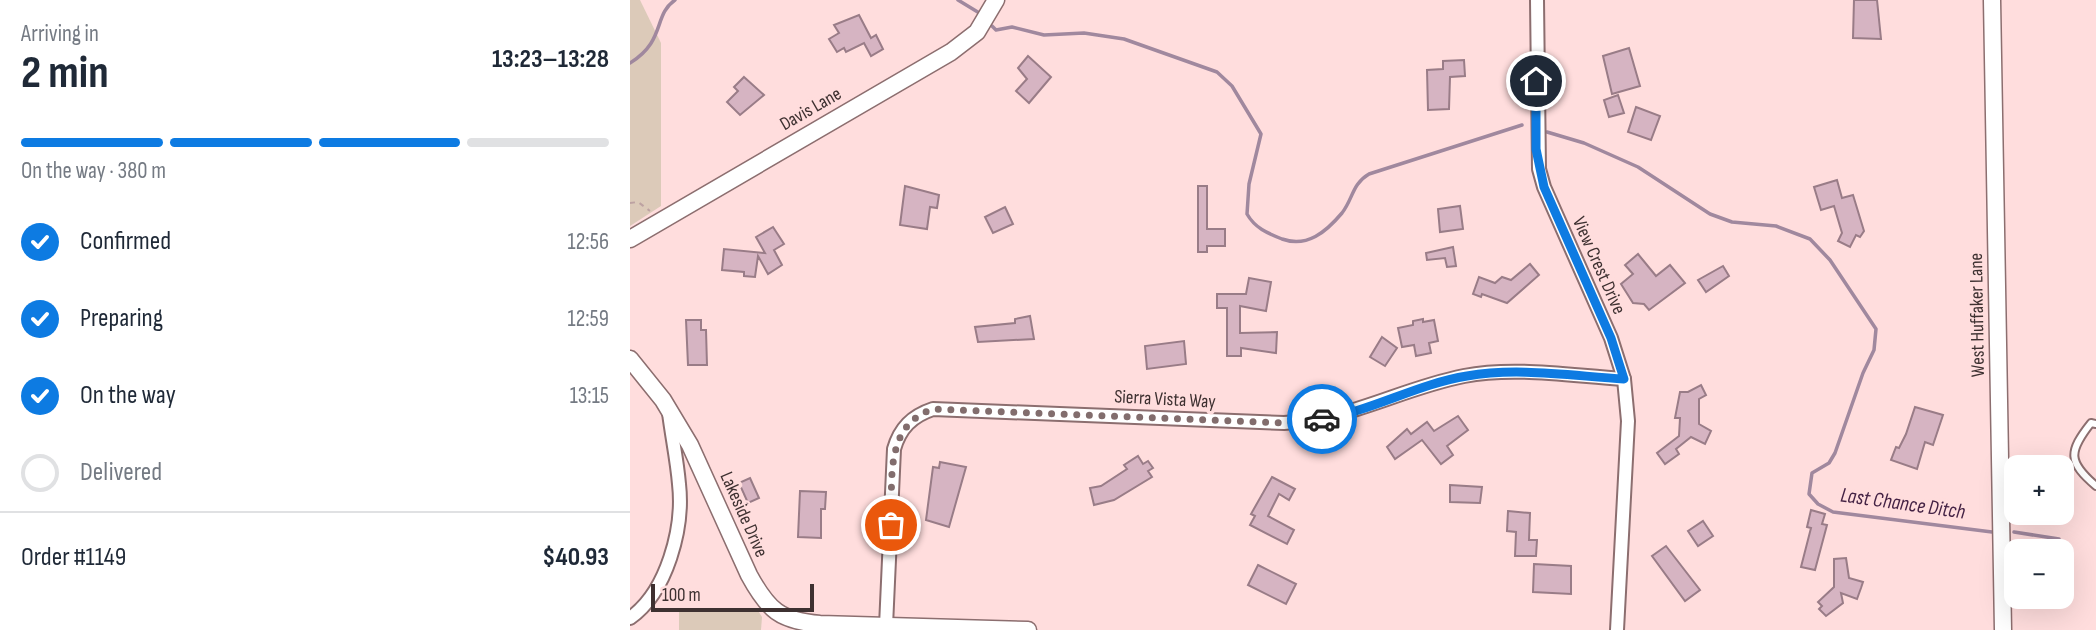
<!DOCTYPE html>
<html lang="en">
<head>
<meta charset="utf-8">
<style>
	body { margin:0; font-family:"Sofia Sans Condensed",sans-serif; background:#f6f6f7; color:#1f2937; height:100vh; display:flex; flex-direction:column; font-size:26px; white-space:nowrap }
	* { box-sizing:border-box; margin:0 }
	p { font-size:23px; color:#747a83 }
	.icon { flex:none; width:38px; height:38px; fill:none; stroke:currentColor; stroke-width:2; stroke-linecap:round; stroke-linejoin:round }
	.map { position:relative; flex:1; overflow:hidden }
	.panel { display:flex; flex-direction:column; background:#fff; width:630px }
	.panel>* { flex:none }
	.buttons { position:absolute; left:1374px; top:455px; display:grid; gap:14px }
	.buttons a { display:grid; place-items:center; width:70px; height:70px; border-radius:14px; background:#fff; box-shadow:0 7px 28px #0002; font-size:35px }
	.scale { position:absolute; left:21px; bottom:18px; width:163px; box-sizing:border-box; padding-left:7px; border:4px solid #3e3131; border-top:0; font-size:19px; line-height:24px; white-space:nowrap; color:#3e3131; -webkit-text-stroke:5px #fdd; paint-order:stroke }
	.pin { position:absolute; display:grid; place-items:center; width:60px; height:60px; color:#fff; margin:-30px; border:4px solid #fff; border-radius:50%; box-shadow:0 2px 7px #0007 }
	.courier { position:absolute; display:grid; place-items:center; width:70px; height:70px; margin:-35px; border:5px solid #0d7be2; border-radius:50%; background:#fff; color:#222; box-shadow:0 2px 9px #0007 }
	.summary em { font-style:normal; font-weight:700 }
	.summary div { display:flex; flex-direction:column-reverse }
	.summary { display:flex; align-items:center; justify-content:space-between; height:119px; padding:0 21px }
	h1 { font-size:46px; font-weight:700; line-height:52px }
	.bar { display:grid; grid-template-columns:repeat(4,1fr); gap:10px 7px; align-content:center; height:84px; padding:0 21px }
	.bar i { height:9px; border-radius:5px; background:#e0e1e3 }
	.bar .active { background:#0d7be2 }
	.bar p { grid-column:span 4 }
	.line { display:flex; align-items:center; gap:18px; padding:0 21px; border-top:2px solid #e0e1e3 }
	.line div { flex:1 }
	ol { padding:0 21px; list-style:none }
	li { display:flex; align-items:center; gap:21px; height:77px }
	li p { margin-inline-start:auto }
	li .icon { padding:7px; border-radius:50%; background:#0d7be2; color:#fff; stroke-width:4 }
	li:last-child { color:#747a83 }
	li i { width:38px; height:38px; border:4px solid #e0e1e3; border-radius:50% }
	main { display:flex; flex:1; min-height:0 }
	.map>svg:first-child { display:block }
</style>
</head>
<body>
<main>
<section class="panel">
<div class="summary"><div><h1>2 min</h1><p>Arriving in</p></div><em>13:23–13:28</em></div>
<div class="bar"><i class="active"></i><i class="active"></i><i class="active"></i><i></i><p>On the way · 380 m</p></div>
<ol>
<li><svg class="icon" aria-label="check" viewBox="0 0 24 24"><path d="M5 12l5 5 9-10"/></svg>Confirmed<p>12:56</p></li>
<li><svg class="icon" aria-label="check" viewBox="0 0 24 24"><path d="M5 12l5 5 9-10"/></svg>Preparing<p>12:59</p></li>
<li><svg class="icon" aria-label="check" viewBox="0 0 24 24"><path d="M5 12l5 5 9-10"/></svg>On the way<p>13:15</p></li>
<li><i></i>Delivered</li>
</ol>
<div class="line" style="height:91px"><div>Order #1149</div><b>$40.93</b></div>
</section>
<div class="map">
<svg width="1466" height="630" viewBox="0 0 1466 630">
	<rect width="100%" height="100%" fill="#fdd"/>
	<g fill="#dccab9">
		<path d="M0 0H10L31 43V206L0 226Z"/>
		<path d="M127 609 132 617 131 630H49V611Z"/>
	</g>
	<g fill="none" stroke-linecap="round" stroke-linejoin="round">
		<g stroke="#a0889e" stroke-width="3.5">
			<path d="M328 0 351 14"/>
			<path d="M362 26 366 30 382 27 414 35 454 33 494 39 587 72 602 86 631 134 619 184 617 214C625 228 637 233 652 239 677 248 696 232 712 213 723 199 722 184 739 174L892 125"/>
			<path d="M0 63C36 41 23 15 45 0"/>
			<path d="M917 132 954 143 1008 167 1080 214 1102 222 1146 226 1180 239 1200 260 1246 329 1244 350 1233 373 1205 453 1199 463 1182 473 1179 494 1188 504 1203 512 1362 532"/>
			<path d="M1384 532 1429 539"/>
		</g>
	</g>
	<g fill="#d6b4c2" stroke="#997c87" stroke-width="2">
		<path d="M1224 0H1247L1251 39 1223 38Z"/>
		<path d="M229 15 241 38 246 35 253 49 241 56 234 43 216 52 214 48 207 52 199 39 209 33 204 25Z"/>
		<path d="M999 48 1010 86 982 94 973 56Z"/>
		<path d="M398 56 421 77 399 103 386 91 397 79 388 68Z"/>
		<path d="M834 60 835 76 820 77 819 109 798 110 797 70 813 69V61Z"/>
		<path d="M114 77 134 95 110 115 97 102 108 91 104 87Z"/>
		<path d="M988 95 994 113 979 117 974 100Z"/>
		<path d="M1006 107 1030 116 1021 140 998 132Z"/>
		<path d="M1207 180 1212 198 1223 195 1234 231 1230 237 1226 235 1220 247 1208 241 1212 233 1204 206 1191 210 1184 187Z"/>
		<path d="M275 186 309 195 307 208 300 207 297 229 270 225Z"/>
		<path d="M568 186H577V229H595V246H577V252H568Z"/>
		<path d="M830 206 833 229 810 232 808 209Z"/>
		<path d="M375 207 383 224 363 233 355 217Z"/>
		<path d="M143 227 154 244 144 250 152 265 138 274 128 256 125 277 114 276V272L92 270 94 249 135 253 126 237Z"/>
		<path d="M823 247 826 266 817 267 815 258 797 260 796 253Z"/>
		<path d="M1008 254 1026 276 1040 265 1055 283 1019 310 1014 304 1003 303 991 284 1003 274 995 265Z"/>
		<path d="M900 264 909 275 877 303 852 294 851 297 843 294 849 277 865 283 872 277 881 280Z"/>
		<path d="M1093 266 1099 276 1076 292 1068 280Z"/>
		<path d="M619 278 641 282 636 311 610 306V333L647 332 646 353 611 348V356H597V308H587V294H616Z"/>
		<path d="M400 316 404 339 348 342 345 327 385 323V319Z"/>
		<path d="M793 319V322L804 320 808 341 799 343 801 353 786 356 784 345 772 347 768 328 783 325V321Z"/>
		<path d="M56 320H71V330H76L77 365H58Z"/>
		<path d="M752 337 767 348 755 366 740 357Z"/>
		<path d="M554 341 556 364 517 369 515 346Z"/>
		<path d="M1071 385 1076 395 1069 399V424L1081 431 1075 444 1061 437 1046 449 1049 454 1035 464 1027 453 1049 436 1050 418H1045L1050 392H1058Z"/>
		<path d="M1285 407 1313 415 1303 445 1295 442 1287 469 1261 460 1266 447 1269 448 1276 434Z"/>
		<path d="M828 416 838 430 817 446 823 455 811 464 792 440 765 459 757 447 777 429 781 434 797 422 804 431Z"/>
		<path d="M508 456 513 464 518 461 523 468 518 471 522 477 484 500 464 505 460 488 471 486 497 469 494 465Z"/>
		<path d="M310 462 336 467 319 527 296 520 303 467 309 468Z"/>
		<path d="M642 477 665 489 659 500 649 494 638 516 664 530 657 544 620 525 625 516 621 514Z"/>
		<path d="M120 478 129 498 118 503 109 483Z"/>
		<path d="M820 485 852 487 850 503 820 502Z"/>
		<path d="M170 491 196 492 195 509H191V538L168 537Z"/>
		<path d="M1181 510 1195 514 1192 524 1197 525 1185 570 1171 567 1181 528 1177 527Z"/>
		<path d="M878 511 900 513 899 540H907L906 556H885L886 532 877 531Z"/>
		<path d="M1073 521 1083 536 1068 546 1058 531Z"/>
		<path d="M1036 546 1070 590 1055 601 1022 556Z"/>
		<path d="M1216 558 1219 578 1233 582 1231 588 1227 599 1211 593 1213 603 1196 616 1189 609 1192 606 1188 602 1204 587V559Z"/>
		<path d="M904 564 941 566V594L903 592Z"/>
		<path d="M628 565 666 584 656 604 618 585Z"/>
	</g>
	<g fill="none" stroke-linecap="round" stroke-linejoin="round">
		<defs>
			<path id="service" d="M1466 424 1461 423C1438 452 1438 462 1466 486"/>
			<g id="minor">
				<path d="M907 0 909 169 914 187 981 338 994 379 998 421 987 630"/>
				<path d="M0 618C37 592 54 528 49 484 47 460 42 437 39 413"/>
				<path d="M256 626 264 449C270 428 282 416 303 409L654 423C724 419 769 389 834 376 885 366 942 376 994 379"/>
			</g>
			<g id="tertiary">
				<path d="M1362 0 1373 630"/>
				<path d="M0 239 321 52 347 32 366 0"/>
				<path d="M0 359 33 400 60 445 119 575C138 610 150 621 190 624L398 630"/>
			</g>
		</defs>
		<use href="#service" stroke="#8c6e6f" stroke-width="10"/>
		<use href="#minor" stroke="#8c6e6f" stroke-width="16"/>
		<use href="#tertiary" stroke="#8c6e6f" stroke-width="19"/>
		<path stroke="#bda2a2" stroke-width="2" stroke-dasharray="5 5" stroke-linecap="butt" d="M0 203 8 202 20 211"/>
		<use href="#service" stroke="#fff" stroke-width="6"/>
		<use href="#minor" stroke="#fff" stroke-width="12"/>
		<use href="#tertiary" stroke="#fff" stroke-width="16"/>
	</g>
	<g fill="none" stroke-linecap="round" stroke-linejoin="round">
		<path stroke="#826d6d" stroke-width="7" stroke-dasharray="0 12.6" d="M261 525C263 482 253 426 303 409L654 423 692 419"/>
		<path stroke="#0d7be2" stroke-width="9" d="M692 419C742 411 787 384 837 376 887 367 943 376 994 379L981 338 914 187 906 149V81"/>
	</g>
	<g text-anchor="middle" stroke-width="7" stroke-linejoin="round" paint-order="stroke">
		<g font-size="19" fill="#3e3131" stroke="#fdd">
			<text transform="translate(180 108) rotate(-30)" y="7">Davis Lane</text>
			<text transform="translate(970 265) rotate(66)" y="7">View Crest Drive</text>
			<text transform="translate(1346 315) rotate(-91)" y="7">West Huffaker Lane</text>
			<text transform="translate(535 398) rotate(3)" y="7">Sierra Vista Way</text>
			<text transform="translate(115 514) rotate(66)" y="7">Lakeside Drive</text>
		</g>
		<g font-size="21" font-style="italic" fill="#452345" stroke="#fdd">
			<text transform="translate(1273 503) rotate(8)" y="7">Last Chance Ditch</text>
		</g>
	</g>
</svg>
<div class="buttons">
<a>+</a>
<a>−</a>
</div>
<div class="scale">100 m</div>
<div class="pin" style="left:261px;top:525px;background:#ea580c"><svg class="icon" aria-label="bag" viewBox="0 0 24 24"><path d="M5 8h14l-1 12H6zM9 8a3 3 0 0 1 6 0"/></svg></div>
<div class="pin" style="left:906px;top:81px;background:#1f2937"><svg class="icon" aria-label="home" viewBox="0 0 24 24"><path d="M3 11l9-7 9 7M6 9v11h12V9"/></svg></div>
<div class="courier" style="left:692px;top:419px"><svg class="icon" aria-label="car" viewBox="0 0 24 24"><path d="M5 17H2v-5l4-1 3-4h7l3 4 3 1v5h-3M9 17h6M6 11h13"/><circle cx="7" cy="17" r="2"/><circle cx="17" cy="17" r="2"/></svg></div>
</div>
</main>
</body>
</html>
